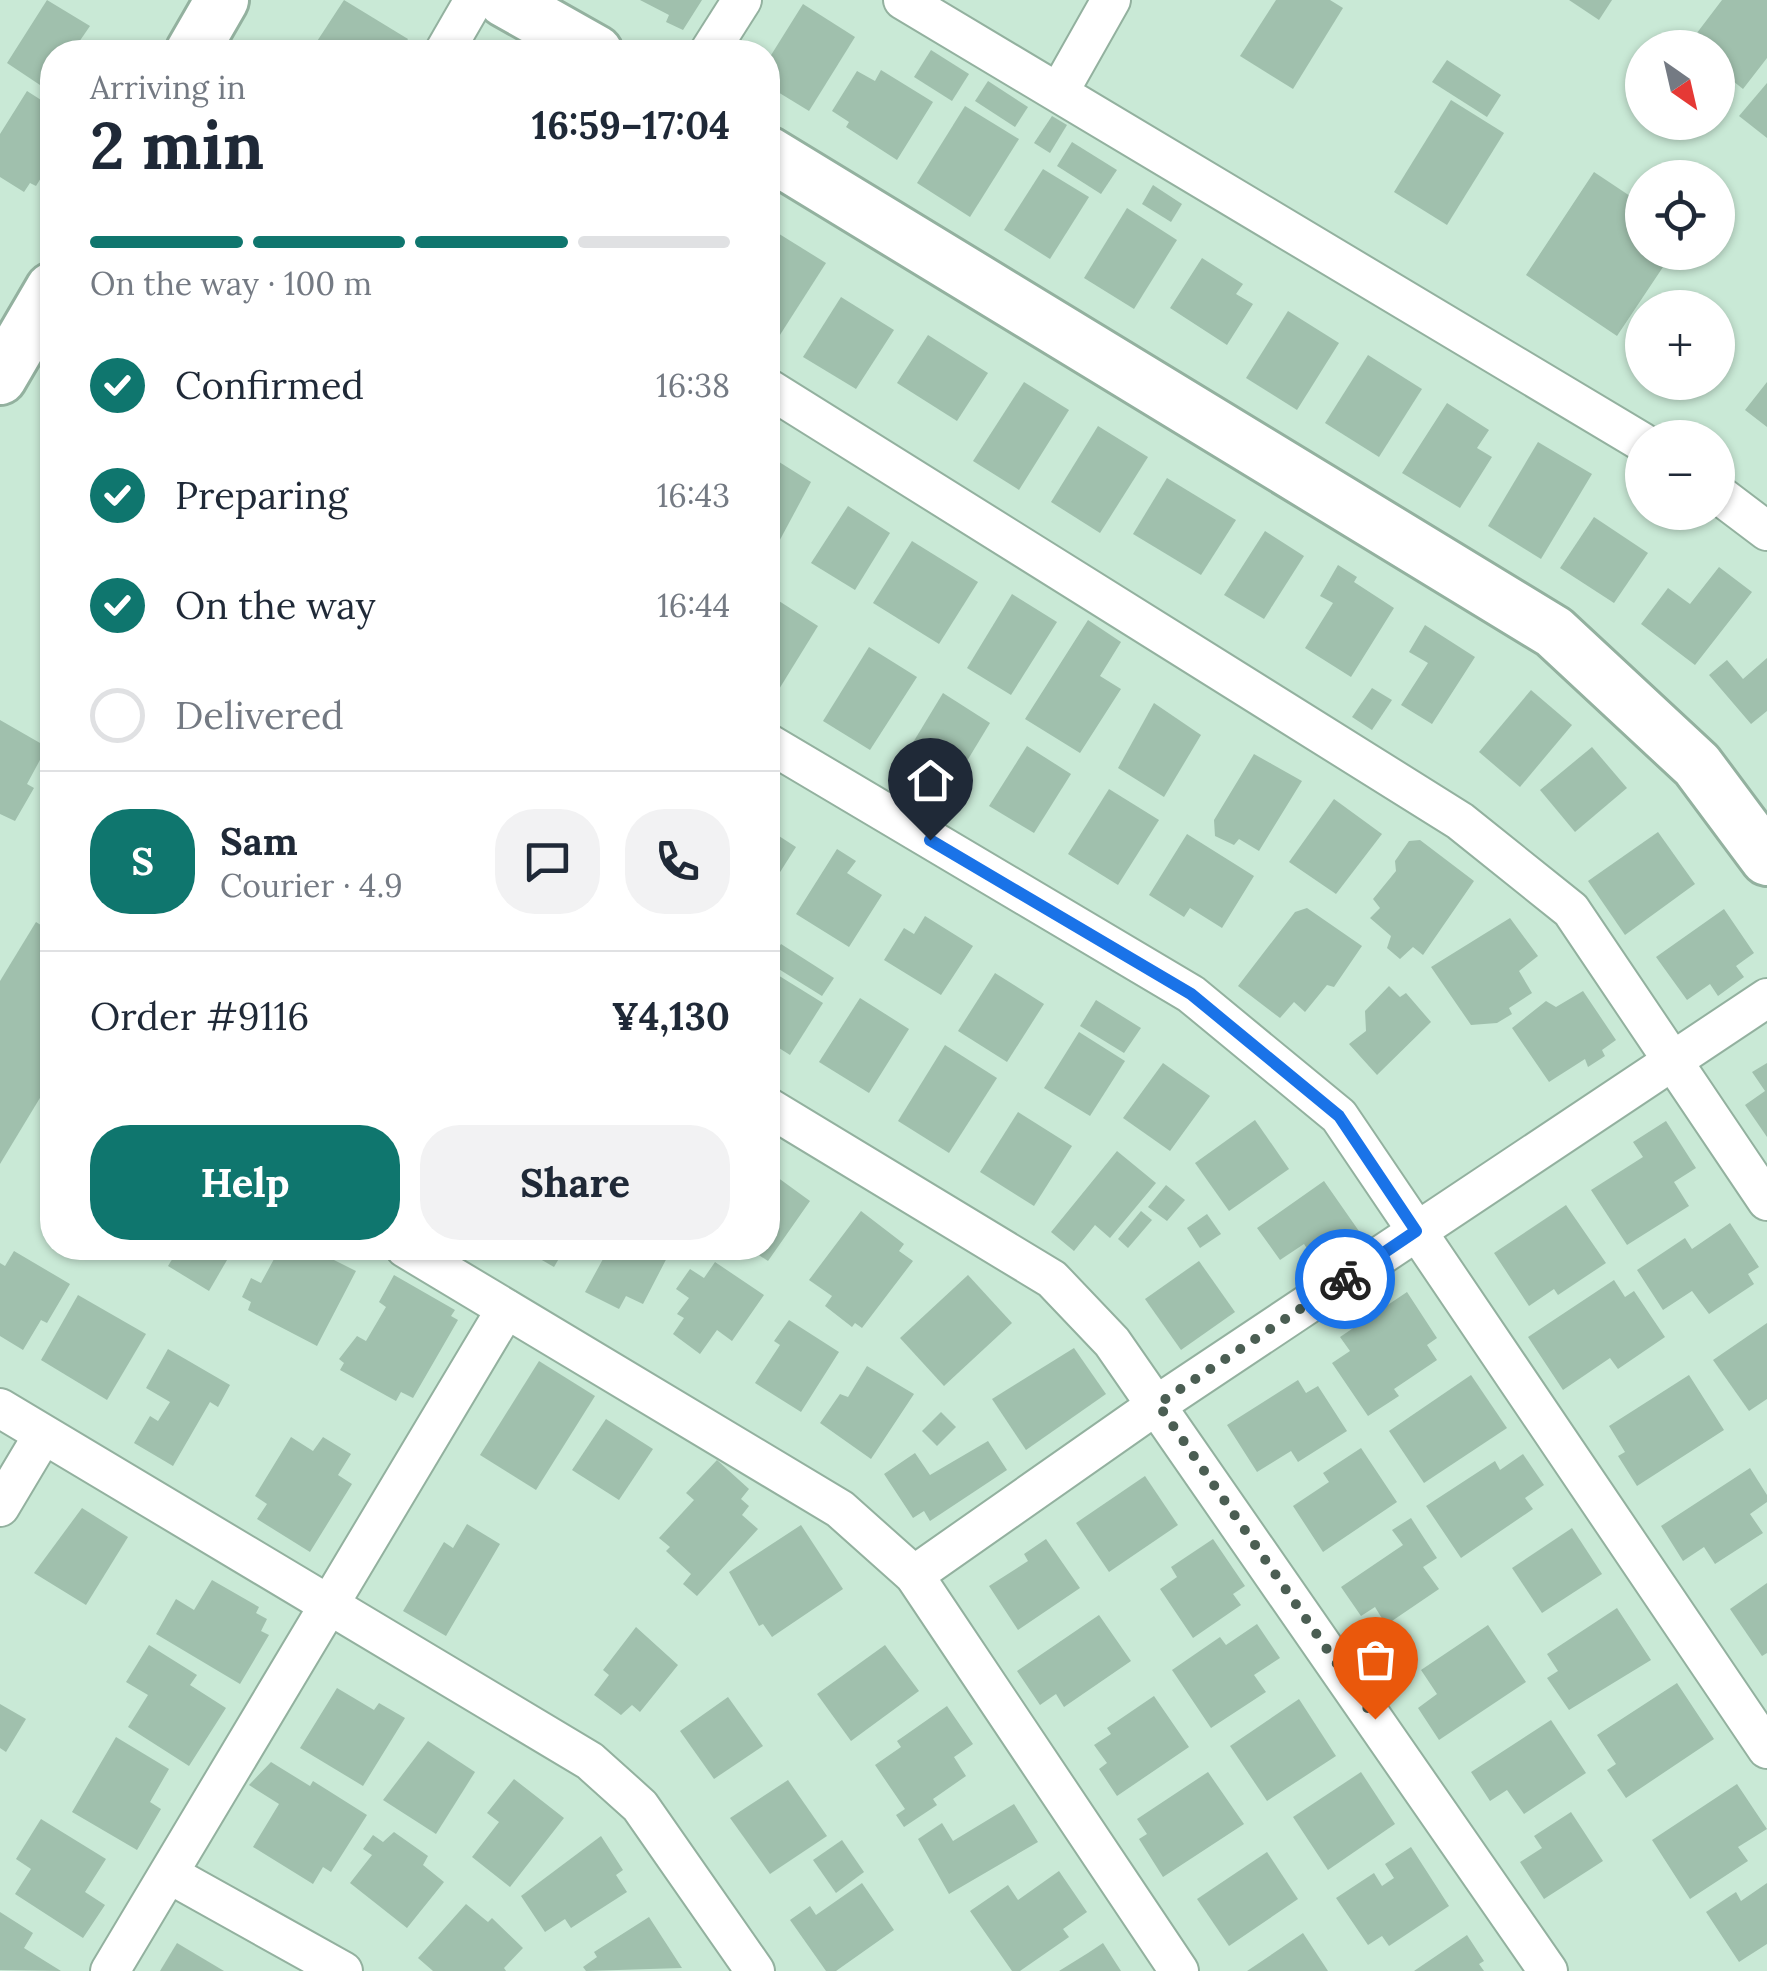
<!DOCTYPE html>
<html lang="en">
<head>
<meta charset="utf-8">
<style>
	body { margin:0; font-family:Lora,serif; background:#f2f2f3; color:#1f2937; height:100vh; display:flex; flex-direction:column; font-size:38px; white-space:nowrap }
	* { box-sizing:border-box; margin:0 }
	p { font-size:32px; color:#747a83 }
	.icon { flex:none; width:55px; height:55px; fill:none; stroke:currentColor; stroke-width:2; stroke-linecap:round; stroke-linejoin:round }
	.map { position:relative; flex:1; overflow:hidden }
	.details { position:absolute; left:40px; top:40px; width:740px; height:1220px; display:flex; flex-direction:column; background:#fff; border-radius:40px; box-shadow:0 2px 8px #0004 }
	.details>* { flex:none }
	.needle { width:65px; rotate:146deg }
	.tools { position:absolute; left:1625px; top:30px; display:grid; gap:20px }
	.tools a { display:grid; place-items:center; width:110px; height:110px; border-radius:50%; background:#fff; box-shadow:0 2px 8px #0004; font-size:50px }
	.pin { position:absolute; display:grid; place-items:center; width:85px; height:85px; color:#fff; margin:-102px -42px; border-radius:50% 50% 50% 0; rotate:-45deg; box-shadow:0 0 10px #0007 }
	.pin .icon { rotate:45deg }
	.courier { position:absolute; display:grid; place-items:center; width:100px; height:100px; margin:-50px; border:8px solid #1a73e8; border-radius:50%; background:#fff; color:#222; box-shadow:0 2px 12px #0007 }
	.summary em { font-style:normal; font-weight:700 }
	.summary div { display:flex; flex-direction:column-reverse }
	.summary { display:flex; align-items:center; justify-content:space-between; height:170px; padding:0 50px }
	h1 { font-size:65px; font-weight:700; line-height:75px }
	.bar { display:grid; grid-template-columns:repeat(4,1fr); gap:15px 10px; align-content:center; height:120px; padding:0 50px }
	.bar i { height:12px; border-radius:8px; background:#e0e1e3 }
	.bar .current { background:#0f766e }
	.bar p { grid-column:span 4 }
	.line { display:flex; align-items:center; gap:25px; padding:0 50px; border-top:2px solid #e0e1e3 }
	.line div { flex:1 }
	.round { display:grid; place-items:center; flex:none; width:105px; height:105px; border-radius:40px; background:#f2f2f3 }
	ol { padding:0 50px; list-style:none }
	li { display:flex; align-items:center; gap:30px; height:110px }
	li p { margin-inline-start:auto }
	li .icon { padding:10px; border-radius:50%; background:#0f766e; color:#fff; stroke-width:4 }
	li:last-child { color:#747a83 }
	li i { width:55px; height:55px; border:5px solid #e0e1e3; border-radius:50% }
	.cta { display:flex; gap:20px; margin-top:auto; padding:20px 50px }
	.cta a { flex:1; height:115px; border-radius:40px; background:#0f766e; color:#fff; font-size:40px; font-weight:700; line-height:115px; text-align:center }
	.cta a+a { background:#f2f2f3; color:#1f2937 }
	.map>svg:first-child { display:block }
</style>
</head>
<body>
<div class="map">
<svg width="1767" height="1971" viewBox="0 0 1767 1971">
	<rect width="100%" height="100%" fill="#c9e9d6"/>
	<g fill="#a0c0ad">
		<path d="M47 0 90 26 79 42 92 52H52V93L7 63Z"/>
		<path d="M344 0 408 39 400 52H310Z"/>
		<path d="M640 0H702L683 30 666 22 669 15Z"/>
		<path d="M1276 0H1330L1343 8 1293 89 1240 56Z"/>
		<path d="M1569 0H1612L1599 20Z"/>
		<path d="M1722 0H1767V58L1743 89 1718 69V48L1687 46Z"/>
		<path d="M803 4 855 37 809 111 768 86V60Z"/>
		<path d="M931 50 969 74 952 101 914 77Z"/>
		<path d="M1447 60 1501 95 1487 117 1432 82Z"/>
		<path d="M881 70 933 102 897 160 846 127 849 122 832 111 857 71 875 81Z"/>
		<path d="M988 81 1028 107 1015 127 975 101Z"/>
		<path d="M1767 83V138L1739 116Z"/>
		<path d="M27 91 52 107V160L36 186 30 183 24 192 0 177V134Z"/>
		<path d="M1451 100 1504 133 1447 225 1394 192Z"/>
		<path d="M965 106 1019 139 970 217 917 183Z"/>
		<path d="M1052 116 1067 125 1050 153 1034 143Z"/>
		<path d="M1072 142 1117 170 1101 194 1057 166Z"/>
		<path d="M1043 169 1089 197 1050 259 1004 230Z"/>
		<path d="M1594 172 1642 204V252H1673L1617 336 1526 275Z"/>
		<path d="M1153 185 1182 204 1171 222 1142 204Z"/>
		<path d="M1127 208 1177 240 1134 309 1084 278Z"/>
		<path d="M768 227 826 263 778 338 768 331Z"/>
		<path d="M1202 258 1243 284 1236 294 1253 304 1227 345 1170 308Z"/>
		<path d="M841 297 894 330 856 389 803 357Z"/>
		<path d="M1288 311 1339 343 1297 410 1246 378Z"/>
		<path d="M928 335 988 373 957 421 897 383Z"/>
		<path d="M1368 355 1422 389 1379 457 1325 423Z"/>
		<path d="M1024 382 1069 410 1019 490 973 461Z"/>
		<path d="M1767 382V427L1745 410Z"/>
		<path d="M1447 403 1489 430 1477 448 1492 457 1460 508 1402 473Z"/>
		<path d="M1098 426 1148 457 1100 533 1051 502Z"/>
		<path d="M1538 442 1592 474 1541 559 1488 526Z"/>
		<path d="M768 455 811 482 768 562Z"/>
		<path d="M1167 478 1236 520 1201 575 1133 534Z"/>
		<path d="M848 506 890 533 855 590 811 563Z"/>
		<path d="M1594 517 1648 553 1614 603 1560 568Z"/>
		<path d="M1265 531 1304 556 1264 619 1224 595Z"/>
		<path d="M912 541 978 582 939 644 873 603Z"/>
		<path d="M1338 565 1357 577 1354 582 1394 608 1351 677 1305 648 1333 603 1320 596Z"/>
		<path d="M1719 567 1752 592 1695 665 1641 624 1668 588 1690 604Z"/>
		<path d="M768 594 818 626 768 707Z"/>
		<path d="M1012 594 1057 622 1011 695 967 668Z"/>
		<path d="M1088 620 1121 642 1100 676 1121 689 1080 753 1025 719Z"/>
		<path d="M1425 625 1475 657 1432 724 1401 705 1428 663 1409 652Z"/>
		<path d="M869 647 917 677 870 750 823 721Z"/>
		<path d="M1767 658V711L1751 724 1709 675 1727 660 1743 679Z"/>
		<path d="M1372 688 1392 700 1372 730 1352 717Z"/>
		<path d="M1531 690 1572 725 1520 787 1479 752Z"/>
		<path d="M943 693 990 723 950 789 903 759Z"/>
		<path d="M1154 703 1201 735 1164 797 1118 768Z"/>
		<path d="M0 720 47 747 27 784 34 788 15 821 0 814Z"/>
		<path d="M1027 746 1071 774 1034 833 989 806Z"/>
		<path d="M1592 747 1627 788 1575 832 1540 790Z"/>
		<path d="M1254 754 1302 781 1259 851 1239 839 1234 845 1215 836 1214 820Z"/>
		<path d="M1109 789 1159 820 1118 885 1068 854Z"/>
		<path d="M1334 799 1382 834 1336 894 1289 862Z"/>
		<path d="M768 829 796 847 768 891Z"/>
		<path d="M1658 832 1695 884 1625 935 1588 881Z"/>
		<path d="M1187 834 1254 876 1222 928 1190 908 1184 917 1149 895Z"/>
		<path d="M1420 840 1474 881 1423 955 1413 947 1400 959 1387 948 1391 936 1370 918 1380 908 1373 899 1396 871 1395 861 1409 841Z"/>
		<path d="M837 849 856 861 847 873 882 895 849 947 796 914Z"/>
		<path d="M1307 908 1362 946 1334 987 1327 985 1305 1012 1294 1002 1280 1018 1238 986 1295 912Z"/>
		<path d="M1724 909 1754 953 1736 966 1744 977 1718 996 1710 984 1687 1000 1656 957Z"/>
		<path d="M925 916 973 946 941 995 884 960 904 928 914 934Z"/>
		<path d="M1510 918 1538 956 1519 971 1532 993 1509 1008 1512 1014 1497 1023 1471 1025 1431 967Z"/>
		<path d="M36 922 52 932V1078L0 1164V981Z"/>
		<path d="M781 944 834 978 822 996 769 963Z"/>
		<path d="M768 969 823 1003 790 1055 768 1041Z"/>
		<path d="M995 973 1044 1004 1007 1062 958 1031Z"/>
		<path d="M1389 986 1400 997 1406 993 1431 1022 1377 1075 1349 1044 1366 1031 1365 1011Z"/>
		<path d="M1583 991 1616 1040 1602 1050 1605 1056 1588 1067 1585 1059 1549 1082 1512 1028 1546 1001 1556 1007Z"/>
		<path d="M860 998 909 1029 869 1093 819 1062Z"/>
		<path d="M1096 1000 1141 1028 1124 1053 1080 1026Z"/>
		<path d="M1079 1032 1125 1061 1090 1116 1044 1088Z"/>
		<path d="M945 1045 997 1078 949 1153 898 1121Z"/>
		<path d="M1163 1063 1210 1096 1170 1151 1123 1118Z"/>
		<path d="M1767 1063V1137L1745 1105 1765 1091 1752 1072Z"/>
		<path d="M1018 1112 1072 1146 1034 1206 980 1172Z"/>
		<path d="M1255 1120 1289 1169 1229 1211 1195 1163Z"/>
		<path d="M1666 1121 1696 1168 1674 1182 1689 1206 1627 1245 1591 1190 1643 1157 1633 1142Z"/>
		<path d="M1117 1151 1156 1183 1110 1238 1095 1225 1074 1251 1051 1232Z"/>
		<path d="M777 1177 810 1201 768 1261 748 1248H768V1190Z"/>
		<path d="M1324 1181 1361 1234 1318 1265 1304 1244 1280 1260 1257 1228Z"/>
		<path d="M1166 1185 1185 1200 1167 1221 1148 1207Z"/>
		<path d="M1566 1205 1606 1263 1558 1295 1554 1289 1529 1306 1494 1253Z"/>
		<path d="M861 1211 904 1244 899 1251 913 1261 862 1328 855 1323 852 1327 825 1306 832 1296 809 1280Z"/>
		<path d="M1141 1211 1152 1220 1128 1248 1118 1239Z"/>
		<path d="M1207 1214 1221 1234 1200 1248 1187 1228Z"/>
		<path d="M1730 1223 1759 1267 1748 1274 1754 1284 1709 1314 1692 1291 1663 1310 1637 1270 1685 1238 1692 1249Z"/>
		<path d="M179 1248H234L209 1291 168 1266Z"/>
		<path d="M280 1248H338L332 1259 356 1271 317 1346 248 1310 251 1302 242 1297 251 1278 261 1283Z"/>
		<path d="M521 1248H565L554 1267Z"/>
		<path d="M609 1248H672L643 1304 626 1296 619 1309 585 1292Z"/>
		<path d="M14 1251 70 1284 47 1323 41 1320 23 1350 0 1336V1263L5 1266Z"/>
		<path d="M1199 1261 1235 1312 1181 1350 1145 1299Z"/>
		<path d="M715 1262 764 1295 732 1341 717 1330 700 1354 673 1334 684 1318 677 1314 689 1298 676 1289 690 1269 704 1278Z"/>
		<path d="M394 1275 455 1310 451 1316 458 1320 413 1398 401 1392 396 1401 340 1370 344 1363 339 1359 357 1336 366 1341 386 1307 379 1302Z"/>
		<path d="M968 1275 1012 1323 944 1386 900 1338Z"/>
		<path d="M1614 1280 1625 1297 1634 1291 1665 1337 1618 1369 1610 1358 1563 1390 1528 1337Z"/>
		<path d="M1407 1292 1437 1338 1427 1345 1437 1360 1394 1389 1399 1396 1368 1416 1332 1363 1350 1351 1340 1337Z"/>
		<path d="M78 1295 146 1334 107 1400 41 1360Z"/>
		<path d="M789 1320 839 1352 801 1412 755 1383 780 1345 774 1341Z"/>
		<path d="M1767 1323V1399L1749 1411 1713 1360Z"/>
		<path d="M1074 1348 1106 1394 1026 1450 992 1399Z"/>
		<path d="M168 1349 230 1385 218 1407 210 1402 173 1466 134 1443 150 1416 158 1421 170 1402 146 1388Z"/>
		<path d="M539 1361 595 1396 536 1490 480 1455Z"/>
		<path d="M867 1366 914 1394 871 1459 820 1423 840 1394 848 1397Z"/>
		<path d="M1471 1375 1507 1428 1424 1483 1389 1431Z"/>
		<path d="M1689 1375 1724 1430 1637 1486 1618 1456 1625 1452 1609 1426Z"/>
		<path d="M1298 1380 1306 1393 1318 1386 1347 1431 1298 1462 1291 1451 1257 1472 1227 1425Z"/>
		<path d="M941 1412 956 1427 937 1446 922 1431Z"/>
		<path d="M606 1419 653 1449 619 1500 572 1470Z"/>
		<path d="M291 1437 313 1451 323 1437 351 1454 338 1475 352 1484 310 1552 257 1519 267 1504 255 1496Z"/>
		<path d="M988 1441 1007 1470 930 1521 924 1511 913 1518 884 1474 915 1453 930 1475Z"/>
		<path d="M1361 1448 1397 1502 1323 1552 1293 1506 1329 1482 1323 1473Z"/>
		<path d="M1523 1454 1544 1485 1525 1498 1533 1509 1461 1558 1426 1506 1495 1461 1500 1470Z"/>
		<path d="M717 1460 749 1489 741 1499 749 1506 742 1515 758 1529 697 1596 683 1584 691 1574 666 1551 670 1547 659 1538 694 1500 686 1493Z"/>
		<path d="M1750 1468 1767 1495V1502L1750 1514 1763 1533 1715 1564 1704 1547 1683 1561 1661 1526Z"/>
		<path d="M1145 1476 1178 1525 1109 1572 1076 1523Z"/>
		<path d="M82 1508 128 1537 86 1605 34 1573Z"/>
		<path d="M1411 1518 1437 1558 1423 1567 1439 1589 1386 1625 1375 1607 1361 1616 1341 1587 1403 1545 1392 1530Z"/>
		<path d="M467 1524 500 1544 446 1636 403 1611 444 1542 453 1548Z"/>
		<path d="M801 1525 843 1589 772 1637 763 1624 759 1626 729 1572Z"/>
		<path d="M1572 1528 1602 1574 1542 1613 1512 1568Z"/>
		<path d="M1046 1539 1080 1588 1018 1630 989 1586 1028 1561 1024 1554Z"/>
		<path d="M1213 1539 1245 1586 1233 1594 1241 1605 1193 1638 1160 1589 1177 1577 1171 1567Z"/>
		<path d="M212 1580 259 1607 256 1613 267 1619 261 1631 269 1635 240 1684 156 1634 176 1599 194 1610Z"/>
		<path d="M1767 1583V1653L1762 1656 1730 1609Z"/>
		<path d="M1617 1608 1651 1660 1569 1710 1547 1678 1558 1671 1547 1654Z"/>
		<path d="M1099 1615 1131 1661 1064 1707 1056 1694 1040 1705 1017 1671Z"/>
		<path d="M1257 1624 1280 1658 1254 1675 1266 1692 1211 1728 1172 1670 1220 1637 1226 1645Z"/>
		<path d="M1488 1625 1526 1682 1439 1740 1418 1708 1437 1694 1421 1670Z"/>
		<path d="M636 1627 678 1665 640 1712 632 1705 621 1715 594 1695 609 1675 603 1670Z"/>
		<path d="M149 1645 197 1675 190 1685 226 1708 189 1766 128 1727 148 1695 126 1682Z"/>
		<path d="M885 1645 919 1691 851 1741 817 1694Z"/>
		<path d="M1677 1683 1714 1739 1626 1798 1607 1770 1616 1764 1597 1735Z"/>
		<path d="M337 1688 374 1710 379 1703 405 1718 363 1786 300 1748Z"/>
		<path d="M1154 1696 1189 1747 1117 1796 1099 1769 1107 1763 1094 1745 1111 1734 1107 1728Z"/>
		<path d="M728 1697 763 1746 714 1779 680 1731Z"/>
		<path d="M1299 1699 1336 1756 1267 1801 1230 1746Z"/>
		<path d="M0 1704 26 1719 6 1752 0 1748Z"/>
		<path d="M947 1706 973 1744 954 1757 966 1776 933 1799 937 1805 904 1827 896 1815 905 1809 875 1765 901 1747 897 1741Z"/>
		<path d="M1551 1720 1586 1773 1524 1814 1507 1790 1490 1801 1471 1772Z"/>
		<path d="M116 1737 169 1769 150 1802 161 1809 137 1850 72 1812Z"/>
		<path d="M428 1741 475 1772 436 1834 383 1800Z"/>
		<path d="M271 1762 310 1786 313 1781 367 1815 331 1872 323 1867 313 1884 253 1847 279 1804 249 1785Z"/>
		<path d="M1208 1772 1244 1824 1163 1877 1139 1839 1147 1834 1137 1819Z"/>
		<path d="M1361 1772 1395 1824 1328 1870 1293 1817Z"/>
		<path d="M514 1779 564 1818 510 1887 472 1857 499 1822 487 1813Z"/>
		<path d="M788 1780 827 1836 770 1874 730 1818Z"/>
		<path d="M1737 1784 1767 1829 1738 1847 1748 1861 1690 1899 1652 1840Z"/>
		<path d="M1014 1804 1038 1842 949 1894 918 1839 942 1823 953 1841Z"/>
		<path d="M1571 1812 1603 1861 1544 1899 1520 1862 1542 1848 1534 1836Z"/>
		<path d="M41 1819 106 1859 85 1892 105 1905 83 1938 15 1894 31 1869 16 1859Z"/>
		<path d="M394 1832 428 1856 423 1865 444 1882 407 1928 350 1883 372 1855 363 1849 373 1835 383 1842Z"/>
		<path d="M601 1836 623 1870 616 1875 627 1892 571 1928 565 1919 545 1932 521 1896Z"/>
		<path d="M842 1840 864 1872 836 1893 813 1860Z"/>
		<path d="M1411 1847 1449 1906 1389 1946 1382 1936 1368 1945 1336 1898 1374 1873 1382 1886 1394 1878 1385 1864Z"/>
		<path d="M1267 1852 1298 1899 1229 1946 1197 1899Z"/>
		<path d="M1059 1871 1087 1912 1063 1929 1069 1937 1020 1971H1012L970 1911 1008 1885 1018 1900Z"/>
		<path d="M862 1883 894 1930 836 1971H826L790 1920 810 1906 816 1915Z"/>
		<path d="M1767 1883V1944L1739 1962 1706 1912 1736 1892 1741 1901Z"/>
		<path d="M466 1904 488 1922 492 1918 523 1948 504 1968 506 1971H433L418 1958Z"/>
		<path d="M0 1912 33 1933 24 1948 61 1971 0 1970Z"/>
		<path d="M649 1917 682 1968 586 1971 583 1967 597 1957 594 1952Z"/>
		<path d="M1303 1933 1328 1971H1247L1262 1961Z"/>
		<path d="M1467 1935 1484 1961 1479 1964 1484 1971H1414Z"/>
		<path d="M177 1943 224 1971H160Z"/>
		<path d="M1103 1943 1121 1971H1059L1088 1953Z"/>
	</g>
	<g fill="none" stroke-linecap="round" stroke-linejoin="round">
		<defs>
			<g id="street">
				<path d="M903 0 1642 442"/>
				<path d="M444 52 474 0"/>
				<path d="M709 52 742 0"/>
				<path d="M1059 92 1111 0"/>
				<path d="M768 388 1460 821 1571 910 1767 1201"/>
				<path d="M1718 494 1767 531"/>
				<path d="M768 743 1191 994 1339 1116 1767 1749"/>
				<path d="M768 1107 1052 1279 1112 1342 1548 1971"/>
				<path d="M405 1248 840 1509 914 1575 1179 1971"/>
				<path d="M0 1408 590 1761 640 1806 755 1971"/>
				<path d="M0 1507 43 1435"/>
				<path d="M914 1575 1158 1404 1767 998"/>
				<path d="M169 1874 343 1971"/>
				<path d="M110 1971 506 1309"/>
			</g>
			<g id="secondary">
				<path d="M504 0 596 52"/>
				<path d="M192 52 222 0"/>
				<path d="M768 153 1554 632 1697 765 1767 859"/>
				<path d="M0 378 52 289"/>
			</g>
		</defs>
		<use href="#street" stroke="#93b19f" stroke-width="42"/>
		<use href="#secondary" stroke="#93b19f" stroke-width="58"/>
		<use href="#street" stroke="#fff" stroke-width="38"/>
		<use href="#secondary" stroke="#fff" stroke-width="52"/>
	</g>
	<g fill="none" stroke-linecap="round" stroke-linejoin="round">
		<path stroke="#4b5e53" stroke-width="10" stroke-dasharray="0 18" d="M1345 1279 1158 1404 1375 1719"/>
		<path stroke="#1a73e8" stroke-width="12" d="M930 840 1191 994 1339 1116 1416 1231 1345 1279"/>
	</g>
</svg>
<div class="tools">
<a><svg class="needle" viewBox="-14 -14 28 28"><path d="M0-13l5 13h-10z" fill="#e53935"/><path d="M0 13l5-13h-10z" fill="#747a83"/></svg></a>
<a><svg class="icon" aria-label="locate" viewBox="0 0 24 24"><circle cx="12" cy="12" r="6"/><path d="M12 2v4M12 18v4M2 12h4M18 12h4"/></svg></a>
<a>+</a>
<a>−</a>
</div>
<div class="pin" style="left:1375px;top:1719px;background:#ea580c"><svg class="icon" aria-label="bag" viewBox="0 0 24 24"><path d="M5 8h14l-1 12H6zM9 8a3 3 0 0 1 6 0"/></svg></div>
<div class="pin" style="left:930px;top:840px;background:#1f2937"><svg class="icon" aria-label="home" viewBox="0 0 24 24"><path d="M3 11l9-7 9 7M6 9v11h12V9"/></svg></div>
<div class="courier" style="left:1345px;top:1279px"><svg class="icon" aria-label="bike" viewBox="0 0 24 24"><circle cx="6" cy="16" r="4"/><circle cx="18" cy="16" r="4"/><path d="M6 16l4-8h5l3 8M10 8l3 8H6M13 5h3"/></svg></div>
<section class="details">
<div class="summary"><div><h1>2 min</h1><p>Arriving in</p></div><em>16:59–17:04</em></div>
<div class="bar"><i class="current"></i><i class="current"></i><i class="current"></i><i></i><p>On the way · 100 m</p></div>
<ol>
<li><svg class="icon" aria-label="check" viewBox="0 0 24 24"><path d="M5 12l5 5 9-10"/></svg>Confirmed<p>16:38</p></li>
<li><svg class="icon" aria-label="check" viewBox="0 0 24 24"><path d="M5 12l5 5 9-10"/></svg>Preparing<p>16:43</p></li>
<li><svg class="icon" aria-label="check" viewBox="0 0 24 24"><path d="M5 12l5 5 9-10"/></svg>On the way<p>16:44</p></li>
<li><i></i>Delivered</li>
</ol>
<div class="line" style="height:180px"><b class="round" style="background:#0f766e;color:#fff">S</b><div><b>Sam</b><p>Courier · 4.9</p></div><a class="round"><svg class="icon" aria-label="chat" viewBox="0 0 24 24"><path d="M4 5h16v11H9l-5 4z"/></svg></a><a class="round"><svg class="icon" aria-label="phone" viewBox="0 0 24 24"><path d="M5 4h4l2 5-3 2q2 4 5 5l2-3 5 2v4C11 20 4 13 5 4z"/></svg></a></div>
<div class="line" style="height:130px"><div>Order #9116</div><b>¥4,130</b></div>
<div class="cta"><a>Help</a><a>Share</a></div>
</section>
</div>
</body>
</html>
